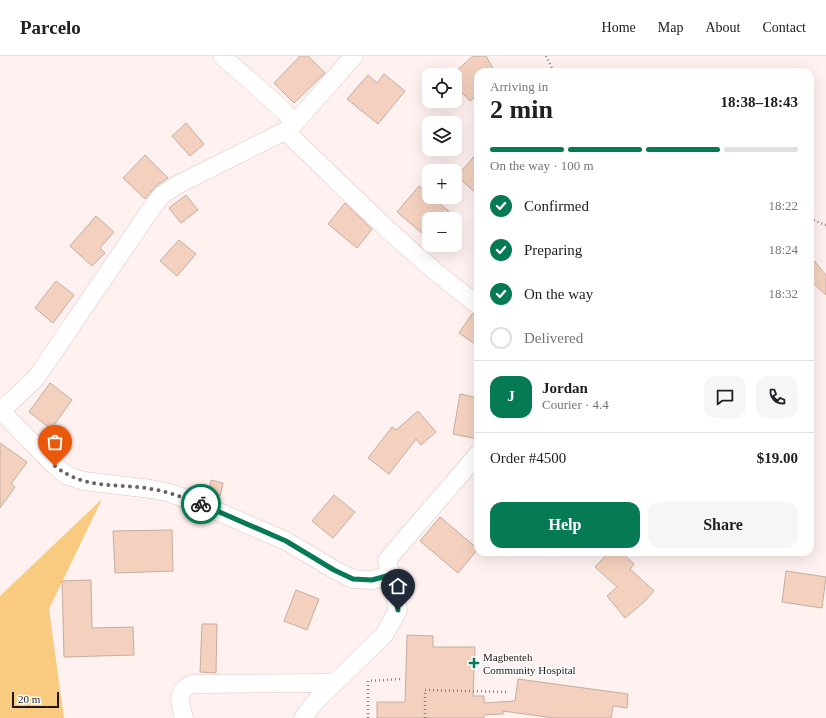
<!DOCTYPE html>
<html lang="en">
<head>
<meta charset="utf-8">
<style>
	body { margin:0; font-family:"Times New Roman",serif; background:#f6f6f6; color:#202124; height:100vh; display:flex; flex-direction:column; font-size:15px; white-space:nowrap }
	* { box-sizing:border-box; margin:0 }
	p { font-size:13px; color:#757577 }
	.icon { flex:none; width:22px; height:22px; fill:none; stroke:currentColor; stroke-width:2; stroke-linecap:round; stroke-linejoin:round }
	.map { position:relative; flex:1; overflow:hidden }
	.sheet { position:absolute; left:474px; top:12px; width:340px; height:488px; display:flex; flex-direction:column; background:#fff; border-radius:12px; box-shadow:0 4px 16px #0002 }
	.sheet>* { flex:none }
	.tools { position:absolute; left:422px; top:12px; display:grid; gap:8px }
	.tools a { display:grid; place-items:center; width:40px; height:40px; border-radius:8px; background:#fff; box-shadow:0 4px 16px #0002; font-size:20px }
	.scale { position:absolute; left:12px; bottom:10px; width:47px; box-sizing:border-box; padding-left:4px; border:2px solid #211717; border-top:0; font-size:11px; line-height:14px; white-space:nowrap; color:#211717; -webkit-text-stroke:3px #fff; paint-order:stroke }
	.pin { position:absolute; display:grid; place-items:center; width:34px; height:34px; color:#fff; margin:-41px -17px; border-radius:50% 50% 50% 0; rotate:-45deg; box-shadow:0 0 4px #0007 }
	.pin .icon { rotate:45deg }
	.courier { position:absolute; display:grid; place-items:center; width:40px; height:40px; margin:-20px; border:3px solid #067955; border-radius:50%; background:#fff; color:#222; box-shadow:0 1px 5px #0007 }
	.head em { font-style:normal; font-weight:700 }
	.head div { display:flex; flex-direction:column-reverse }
	.head { display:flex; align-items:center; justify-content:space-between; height:68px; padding:0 16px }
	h1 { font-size:26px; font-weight:700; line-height:30px }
	.bar { display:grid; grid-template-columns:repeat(4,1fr); gap:6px 4px; align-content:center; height:48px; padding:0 16px }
	.bar i { height:5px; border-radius:3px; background:#e0e0e0 }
	.bar .active { background:#067955 }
	.bar p { grid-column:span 4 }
	.line { display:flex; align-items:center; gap:10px; padding:0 16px; border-top:1px solid #e0e0e0 }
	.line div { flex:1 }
	.round { display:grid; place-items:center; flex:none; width:42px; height:42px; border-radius:12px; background:#f6f6f6 }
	ol { padding:0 16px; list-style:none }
	li { display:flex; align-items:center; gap:12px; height:44px }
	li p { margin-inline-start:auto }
	li .icon { padding:4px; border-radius:50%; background:#067955; color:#fff; stroke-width:4 }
	li:last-child { color:#757577 }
	li i { width:22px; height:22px; border:2px solid #e0e0e0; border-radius:50% }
	.button { display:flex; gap:8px; margin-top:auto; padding:8px 16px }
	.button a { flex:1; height:46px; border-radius:12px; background:#067955; color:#fff; font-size:16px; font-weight:700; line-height:46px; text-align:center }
	.button a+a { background:#f6f6f6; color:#202124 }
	header { display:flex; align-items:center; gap:24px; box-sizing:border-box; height:56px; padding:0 20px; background:#fff; border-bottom:1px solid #e0e0e0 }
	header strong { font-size:19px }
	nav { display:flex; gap:22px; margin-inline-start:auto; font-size:14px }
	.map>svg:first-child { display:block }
</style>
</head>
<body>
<header>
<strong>Parcelo</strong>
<nav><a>Home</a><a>Map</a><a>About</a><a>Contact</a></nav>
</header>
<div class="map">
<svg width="826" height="662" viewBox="0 0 826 662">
	<rect width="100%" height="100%" fill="#fef1f0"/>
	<path fill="#f9cb81" d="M102 443 49 553 64 662H0V540Z"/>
	<g fill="#f3d1be" stroke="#c5ada0">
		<path d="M300 0H308L325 17 294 47 274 27Z"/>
		<path d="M473 0H486L495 16H478V38L470 45 455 30V16Z"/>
		<path d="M384 18 405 35 378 68 347 43 368 19 377 27Z"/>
		<path d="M186 67 204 88 190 100 172 80Z"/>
		<path d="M478 96V139L457 120Z"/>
		<path d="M145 99 168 122 156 130 145 143 123 122Z"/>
		<path d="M419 130 429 138V141H432L458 163H429V183L397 156Z"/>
		<path d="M186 139 198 154 181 167 169 152Z"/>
		<path d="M345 147 372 173 357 192 328 168Z"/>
		<path d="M96 160 114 176 100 192 105 197 92 210 70 190Z"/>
		<path d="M179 184 196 198 177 220 160 205Z"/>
		<path d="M810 200 826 219V239L810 224Z"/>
		<path d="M56 225 74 239 53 267 35 252Z"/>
		<path d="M472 258 478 259V290L459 277Z"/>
		<path d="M50 327 72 344 51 373 29 356Z"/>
		<path d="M460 338 478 342V383L453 378Z"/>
		<path d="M418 355 436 376 421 389 416 383 389 418 368 402 392 371 396 374Z"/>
		<path d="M0 387 27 406 11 428 15 431 0 452Z"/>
		<path d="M211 424 223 427 220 440 208 437Z"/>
		<path d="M334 439 355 456 333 482 312 465Z"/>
		<path d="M440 461 478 493 458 517 420 485Z"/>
		<path d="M172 474 173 515 115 517 113 475Z"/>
		<path d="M609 496H621L634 508 630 513 654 535 644 546 625 562 607 540 617 531 595 511Z"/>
		<path d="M786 515 826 521 822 552 782 546Z"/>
		<path d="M91 524 92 572 133 571 134 599 64 601 62 525Z"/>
		<path d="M296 534 319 543 307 574 284 565Z"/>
		<path d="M202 568H217L216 617 200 616Z"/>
		<path d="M407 579 433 580V591H475L473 640H484V647L515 645 518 623 628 638 627 652 613 650 611 662H554L503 655V658L484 659V662H377V646H405Z"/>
	</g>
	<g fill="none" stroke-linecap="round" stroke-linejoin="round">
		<defs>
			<g id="minor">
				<path d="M222 0 284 55 294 68"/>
				<path d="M285 75 294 68 354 0"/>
				<path d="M1 355 55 410 68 420 84 425 151 433 170 437 196 446 286 485 335 514 353 523 372 524 390 519"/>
				<path d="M0 356 36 322 151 153 162 139 177 129 285 75C348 134 408 198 478 249"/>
				<path d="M184 662C180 648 175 635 192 628L333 627"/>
				<path d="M303 662 316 645 384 579 398 554 387 504 478 398"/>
			</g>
		</defs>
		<use href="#minor" stroke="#e1c4c1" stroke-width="19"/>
		<g stroke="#8b807f" stroke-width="2.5" stroke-dasharray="1 3" stroke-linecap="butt">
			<path d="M546 0 554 16"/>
			<path d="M810 163 826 169"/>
			<path d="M368 662V625L401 623"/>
			<path d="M425 662V634L509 636"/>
		</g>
		<use href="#minor" stroke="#fff" stroke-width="18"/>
	</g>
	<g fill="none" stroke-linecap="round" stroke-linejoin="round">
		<path stroke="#6e6363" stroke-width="4" stroke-dasharray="0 7.2" d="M55 410C84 434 117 427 152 433 169 436 185 442 201 448"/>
		<path stroke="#067955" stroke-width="5" d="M201 448 286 485 334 514 353 523 372 524 390 519 398 554"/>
	</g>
	<path fill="#067955" stroke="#fff" stroke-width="1.5" d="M472 601h4v4h4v4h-4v4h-4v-4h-4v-4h4z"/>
	<g text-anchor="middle" stroke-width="3" stroke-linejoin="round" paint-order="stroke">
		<g font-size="11" fill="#211717" stroke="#fff" text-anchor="start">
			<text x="483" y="605">Magbenteh<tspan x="483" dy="13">Community Hospital</tspan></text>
		</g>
	</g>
</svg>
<div class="tools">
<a><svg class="icon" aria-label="locate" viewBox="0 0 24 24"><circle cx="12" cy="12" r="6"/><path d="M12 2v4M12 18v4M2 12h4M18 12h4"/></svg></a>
<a><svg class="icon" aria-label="layers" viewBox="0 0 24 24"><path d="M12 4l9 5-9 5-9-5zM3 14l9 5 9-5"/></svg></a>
<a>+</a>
<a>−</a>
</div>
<div class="scale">20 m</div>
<div class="pin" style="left:55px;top:410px;background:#ea580c"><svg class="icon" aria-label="bag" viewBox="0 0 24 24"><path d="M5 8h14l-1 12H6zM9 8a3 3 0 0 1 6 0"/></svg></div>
<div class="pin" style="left:398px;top:554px;background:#1f2937"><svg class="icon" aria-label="home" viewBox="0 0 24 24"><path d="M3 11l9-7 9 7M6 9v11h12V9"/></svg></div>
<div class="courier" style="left:201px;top:448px"><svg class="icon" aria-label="bike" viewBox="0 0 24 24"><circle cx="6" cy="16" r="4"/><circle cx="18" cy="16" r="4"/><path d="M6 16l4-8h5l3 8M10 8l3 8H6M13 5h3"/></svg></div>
<section class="sheet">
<div class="head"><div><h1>2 min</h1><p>Arriving in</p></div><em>18:38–18:43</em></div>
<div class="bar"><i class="active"></i><i class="active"></i><i class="active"></i><i></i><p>On the way · 100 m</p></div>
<ol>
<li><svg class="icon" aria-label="check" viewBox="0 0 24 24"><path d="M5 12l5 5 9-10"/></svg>Confirmed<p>18:22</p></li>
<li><svg class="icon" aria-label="check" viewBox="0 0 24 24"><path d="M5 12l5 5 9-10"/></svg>Preparing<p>18:24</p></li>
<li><svg class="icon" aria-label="check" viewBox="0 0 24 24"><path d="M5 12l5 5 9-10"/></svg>On the way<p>18:32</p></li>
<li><i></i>Delivered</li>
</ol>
<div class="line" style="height:72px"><b class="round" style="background:#067955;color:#fff">J</b><div><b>Jordan</b><p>Courier · 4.4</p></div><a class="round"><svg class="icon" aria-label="chat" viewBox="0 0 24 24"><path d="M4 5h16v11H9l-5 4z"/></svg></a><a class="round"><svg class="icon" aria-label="phone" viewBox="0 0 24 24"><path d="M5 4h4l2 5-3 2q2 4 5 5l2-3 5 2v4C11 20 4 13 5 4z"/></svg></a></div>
<div class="line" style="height:52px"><div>Order #4500</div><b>$19.00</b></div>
<div class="button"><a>Help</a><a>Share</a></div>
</section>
</div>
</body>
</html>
